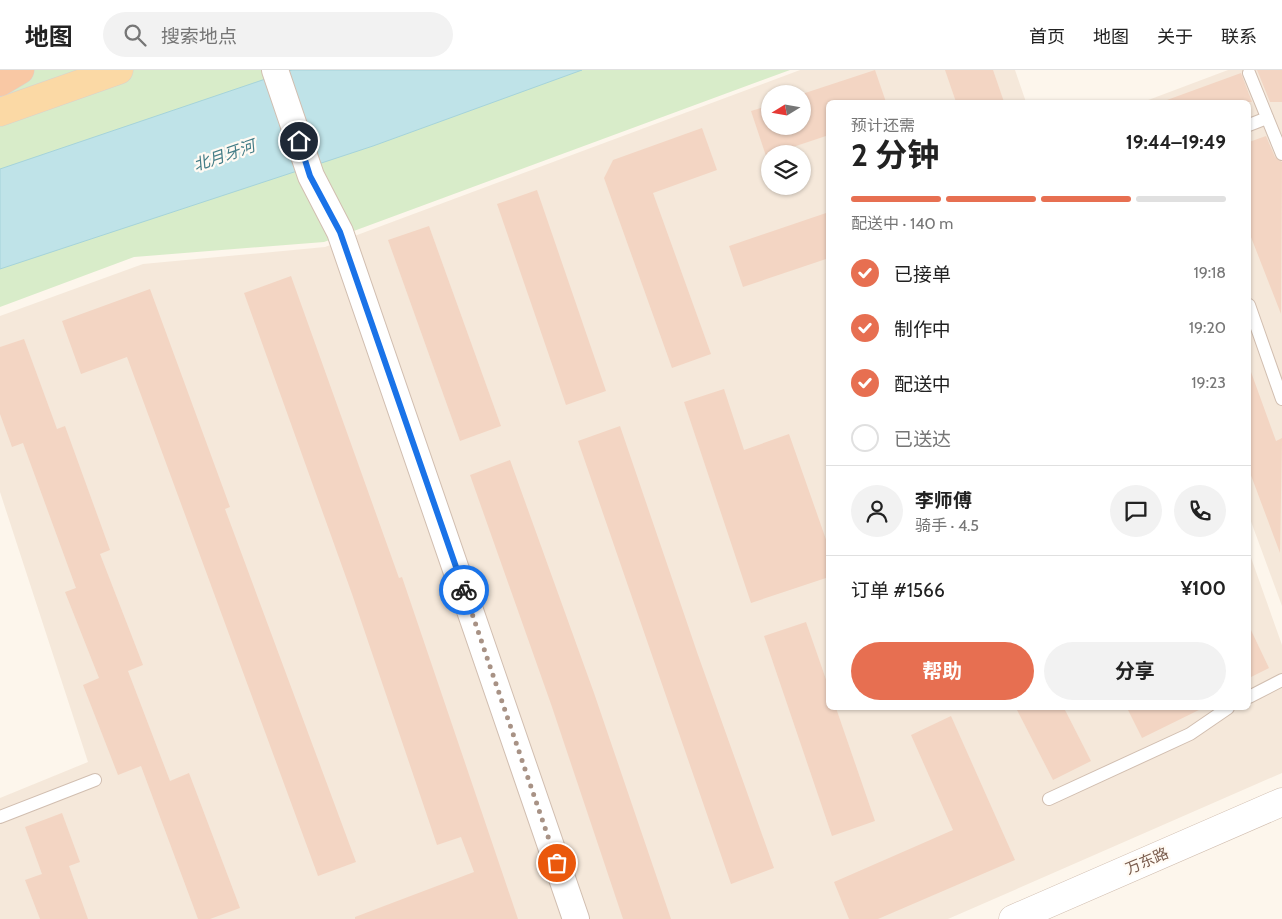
<!DOCTYPE html>
<html lang="zh">
<head>
<meta charset="utf-8">
<style>
	body { margin:0; font-family:Cabin,"Noto Sans SC",sans-serif; background:#f2f2f2; color:#222; height:100vh; display:flex; flex-direction:column; font-size:19px; white-space:nowrap }
	* { box-sizing:border-box; margin:0 }
	p { font-size:16px; color:#767676 }
	.icon { flex:none; width:28px; height:28px; fill:none; stroke:currentColor; stroke-width:2; stroke-linecap:round; stroke-linejoin:round }
	.map { position:relative; flex:1; overflow:hidden }
	.panel { position:absolute; left:826px; top:30px; width:425px; height:610px; display:flex; flex-direction:column; background:#fff; border-radius:8px; box-shadow:0 1px 4px #0004 }
	.panel>* { flex:none }
	.needle { width:32px; rotate:259deg }
	.buttons { position:absolute; left:761px; top:15px; display:grid; gap:10px }
	.buttons a { display:grid; place-items:center; width:50px; height:50px; border-radius:50%; background:#fff; box-shadow:0 1px 4px #0004; font-size:25px }
	.pin { position:absolute; display:grid; place-items:center; width:42px; height:42px; color:#fff; margin:-21px; border:2px solid #fff; border-radius:50%; box-shadow:0 1px 5px #0007 }
	.courier { position:absolute; display:grid; place-items:center; width:50px; height:50px; margin:-25px; border:4px solid #1a73e8; border-radius:50%; background:#fff; color:#222; box-shadow:0 1px 6px #0007 }
	.summary em { font-style:normal; font-weight:700 }
	.summary div { display:flex; flex-direction:column-reverse }
	.summary { display:flex; align-items:center; justify-content:space-between; height:85px; padding:0 25px }
	h1 { font-size:32px; font-weight:700; line-height:38px }
	.bar { display:grid; grid-template-columns:repeat(4,1fr); gap:8px 5px; align-content:center; height:60px; padding:0 25px }
	.bar i { height:6px; border-radius:4px; background:#e0e0e0 }
	.bar .active { background:#e76f51 }
	.bar p { grid-column:span 4 }
	.line { display:flex; align-items:center; gap:12px; padding:0 25px; border-top:1px solid #e0e0e0 }
	.line div { flex:1 }
	.round { display:grid; place-items:center; flex:none; width:52px; height:52px; border-radius:26px; background:#f2f2f2 }
	ol { padding:0 25px; list-style:none }
	li { display:flex; align-items:center; gap:15px; height:55px }
	li p { margin-inline-start:auto }
	li .icon { padding:5px; border-radius:50%; background:#e76f51; color:#fff; stroke-width:4 }
	li:last-child { color:#767676 }
	li i { width:28px; height:28px; border:2px solid #e0e0e0; border-radius:50% }
	.cta { display:flex; gap:10px; margin-top:auto; padding:10px 25px }
	.cta a { flex:1; height:58px; border-radius:30px; background:#e76f51; color:#fff; font-size:20px; font-weight:700; line-height:58px; text-align:center }
	.cta a+a { background:#f2f2f2; color:#222 }
	header { display:flex; align-items:center; gap:30px; box-sizing:border-box; height:70px; padding:0 25px; background:#fff; border-bottom:1px solid #e0e0e0 }
	header strong { font-size:24px }
	nav { display:flex; gap:28px; margin-inline-start:auto; font-size:18px }
	.search { width:350px; height:45px; background:#f2f2f2; display:flex; align-items:center; gap:12px; box-sizing:border-box; padding:0 18px; border-radius:28px; color:#767676; font-size:19px }
	.map>svg:first-child { display:block }
</style>
</head>
<body>
<header>
<strong>地图</strong>
<div class="search"><svg class="icon" aria-label="search" viewBox="0 0 24 24"><circle cx="10" cy="10" r="6"/><path d="M15 15l6 6"/></svg>搜索地点</div>
<nav><a>首页</a><a>地图</a><a>关于</a><a>联系</a></nav>
</header>
<div class="map">
<svg width="1282" height="849" viewBox="0 0 1282 849">
	<rect width="100%" height="100%" fill="#fdf6ec"/>
	<g fill="#f5e8da" fill-rule="evenodd">
		<path d="M800 0H1015L1026 32H829V638H1249V482L1282 575V703L948 849H0V728L88 692 0 422V246L143 194 325 177ZM770 24H802V56H770ZM770 84H802V116H770Z"/>
		<path d="M1228 0H1282V536L1249 446V32H1143Z"/>
	</g>
	<path fill="#d8ecc9" d="M0 0H790L324 172 134 187 0 237Z"/>
	<path fill="#bfe3e8" stroke="#a5d3da" d="M292 0H582L373 76 0 199V99Z"/>
	<g fill="#f3d5c3">
		<path d="M875 0 886 32H829V65L766 86 751 41 770 35V56H802V24Z"/>
		<path d="M945 0H993L1004 32H956Z"/>
		<path d="M1257 0H1282V32H1270Z"/>
		<path d="M1241 3 1252 32H1168L1167 30Z"/>
		<path d="M702 58 717 100 653 123 711 284 672 298 604 108 613 90Z"/>
		<path d="M1266 66 1275 87 1282 92 1281 244 1249 162V72Z"/>
		<path d="M537 120 606 321 566 335 497 134Z"/>
		<path d="M829 142V188L743 217 729 176Z"/>
		<path d="M429 156 501 356 460 371 388 170Z"/>
		<path d="M291 206 399 508 402 507 518 849H355V847L474 802 461 767 437 775 352 524 244 223Z"/>
		<path d="M150 219 230 437 225 439 356 792 318 806 127 287 81 304 62 251Z"/>
		<path d="M24 269 57 359 65 356 110 480 100 484 143 595 128 601 170 711 189 703 240 838 210 849H198L141 696 118 705 83 615 99 608 65 522 76 518 23 373 12 377 0 344V277Z"/>
		<path d="M1251 302 1276 371 1282 368 1280 483 1249 400V303Z"/>
		<path d="M724 319 744 380 789 364 829 478V507L751 533 684 332Z"/>
		<path d="M620 356 698 585 774 798 731 814 578 371Z"/>
		<path d="M510 390 594 623 671 849H623L552 637 470 405Z"/>
		<path d="M806 552 829 618V638H836L875 751 832 766 764 566Z"/>
		<path d="M1249 556 1269 598 1249 608Z"/>
		<path d="M1016 638H1064L1091 691 1053 710Z"/>
		<path d="M1127 638H1203L1142 668Z"/>
		<path d="M951 646 1015 790 878 849H849L834 812 953 760 911 665Z"/>
		<path d="M62 743 80 792 69 796 88 849H40L25 810 42 804 25 757Z"/>
	</g>
	<g fill="none" stroke-linecap="round" stroke-linejoin="round">
		<defs>
			<g id="service">
				<path d="M1249 3 1282 84"/>
				<path d="M1249 55 1267 48"/>
				<path d="M1249 235 1282 329"/>
				<path d="M1249 627 1282 610"/>
				<path d="M1049 729 1190 664 1228 638"/>
				<path d="M0 747 95 710"/>
			</g>
			<path id="minor" d="M275 0 311 106 340 162 576 849"/>
			<path id="tertiary" d="M1013 849 1282 732"/>
			<path id="primary" d="M0 42 119 0"/>
			<path id="trunk" d="M0 12 20 0"/>
		</defs>
		<use href="#service" stroke="#d1beb0" stroke-width="14"/>
		<use href="#minor" stroke="#d1beb0" stroke-width="28"/>
		<use href="#tertiary" stroke="#d1beb0" stroke-width="29"/>
		<use href="#primary" stroke="#dad1cd" stroke-width="29"/>
		<use href="#trunk" stroke="#dad1cd" stroke-width="29"/>
		<use href="#service" stroke="#fff" stroke-width="12"/>
		<use href="#minor" stroke="#fff" stroke-width="26"/>
		<use href="#tertiary" stroke="#fff" stroke-width="28"/>
		<use href="#primary" stroke="#fbd9a5" stroke-width="28"/>
		<use href="#trunk" stroke="#f9c8a4" stroke-width="28"/>
	</g>
	<g fill="none" stroke-linecap="round" stroke-linejoin="round">
		<path stroke="#a89285" stroke-width="5" stroke-dasharray="0 9" d="M464 520 557 793"/>
		<path stroke="#1a73e8" stroke-width="6" d="M299 71 310 106 340 162 464 520"/>
	</g>
	<g text-anchor="middle" stroke-width="4.5" stroke-linejoin="round" paint-order="stroke">
		<g font-size="15" fill="#7a5c4d" stroke="#fffaf3">
			<text transform="translate(1147 791) rotate(-23)" y="5">万东路</text>
		</g>
		<g font-size="16" font-style="italic" fill="#437c86" stroke="#fffaf3">
			<text transform="translate(224 85) rotate(-19)" y="6">北月牙河</text>
		</g>
	</g>
</svg>
<div class="buttons">
<a><svg class="needle" viewBox="-14 -14 28 28"><path d="M0-13l5 13h-10z" fill="#e53935"/><path d="M0 13l5-13h-10z" fill="#767676"/></svg></a>
<a><svg class="icon" aria-label="layers" viewBox="0 0 24 24"><path d="M12 4l9 5-9 5-9-5zM3 14l9 5 9-5"/></svg></a>
</div>
<div class="pin" style="left:557px;top:793px;background:#ea580c"><svg class="icon" aria-label="bag" viewBox="0 0 24 24"><path d="M5 8h14l-1 12H6zM9 8a3 3 0 0 1 6 0"/></svg></div>
<div class="pin" style="left:299px;top:71px;background:#1f2937"><svg class="icon" aria-label="home" viewBox="0 0 24 24"><path d="M3 11l9-7 9 7M6 9v11h12V9"/></svg></div>
<div class="courier" style="left:464px;top:520px"><svg class="icon" aria-label="bike" viewBox="0 0 24 24"><circle cx="6" cy="16" r="4"/><circle cx="18" cy="16" r="4"/><path d="M6 16l4-8h5l3 8M10 8l3 8H6M13 5h3"/></svg></div>
<section class="panel">
<div class="summary"><div><h1>2 分钟</h1><p>预计还需</p></div><em>19:44–19:49</em></div>
<div class="bar"><i class="active"></i><i class="active"></i><i class="active"></i><i></i><p>配送中 · 140 m</p></div>
<ol>
<li><svg class="icon" aria-label="check" viewBox="0 0 24 24"><path d="M5 12l5 5 9-10"/></svg>已接单<p>19:18</p></li>
<li><svg class="icon" aria-label="check" viewBox="0 0 24 24"><path d="M5 12l5 5 9-10"/></svg>制作中<p>19:20</p></li>
<li><svg class="icon" aria-label="check" viewBox="0 0 24 24"><path d="M5 12l5 5 9-10"/></svg>配送中<p>19:23</p></li>
<li><i></i>已送达</li>
</ol>
<div class="line" style="height:90px"><a class="round"><svg class="icon" aria-label="person" viewBox="0 0 24 24"><circle cx="12" cy="8" r="4"/><path d="M4 21q1-7 8-7t8 7"/></svg></a><div><b>李师傅</b><p>骑手 · 4.5</p></div><a class="round"><svg class="icon" aria-label="chat" viewBox="0 0 24 24"><path d="M4 5h16v11H9l-5 4z"/></svg></a><a class="round"><svg class="icon" aria-label="phone" viewBox="0 0 24 24"><path d="M5 4h4l2 5-3 2q2 4 5 5l2-3 5 2v4C11 20 4 13 5 4z"/></svg></a></div>
<div class="line" style="height:65px"><div>订单 #1566</div><b>¥100</b></div>
<div class="cta"><a>帮助</a><a>分享</a></div>
</section>
</div>
</body>
</html>
